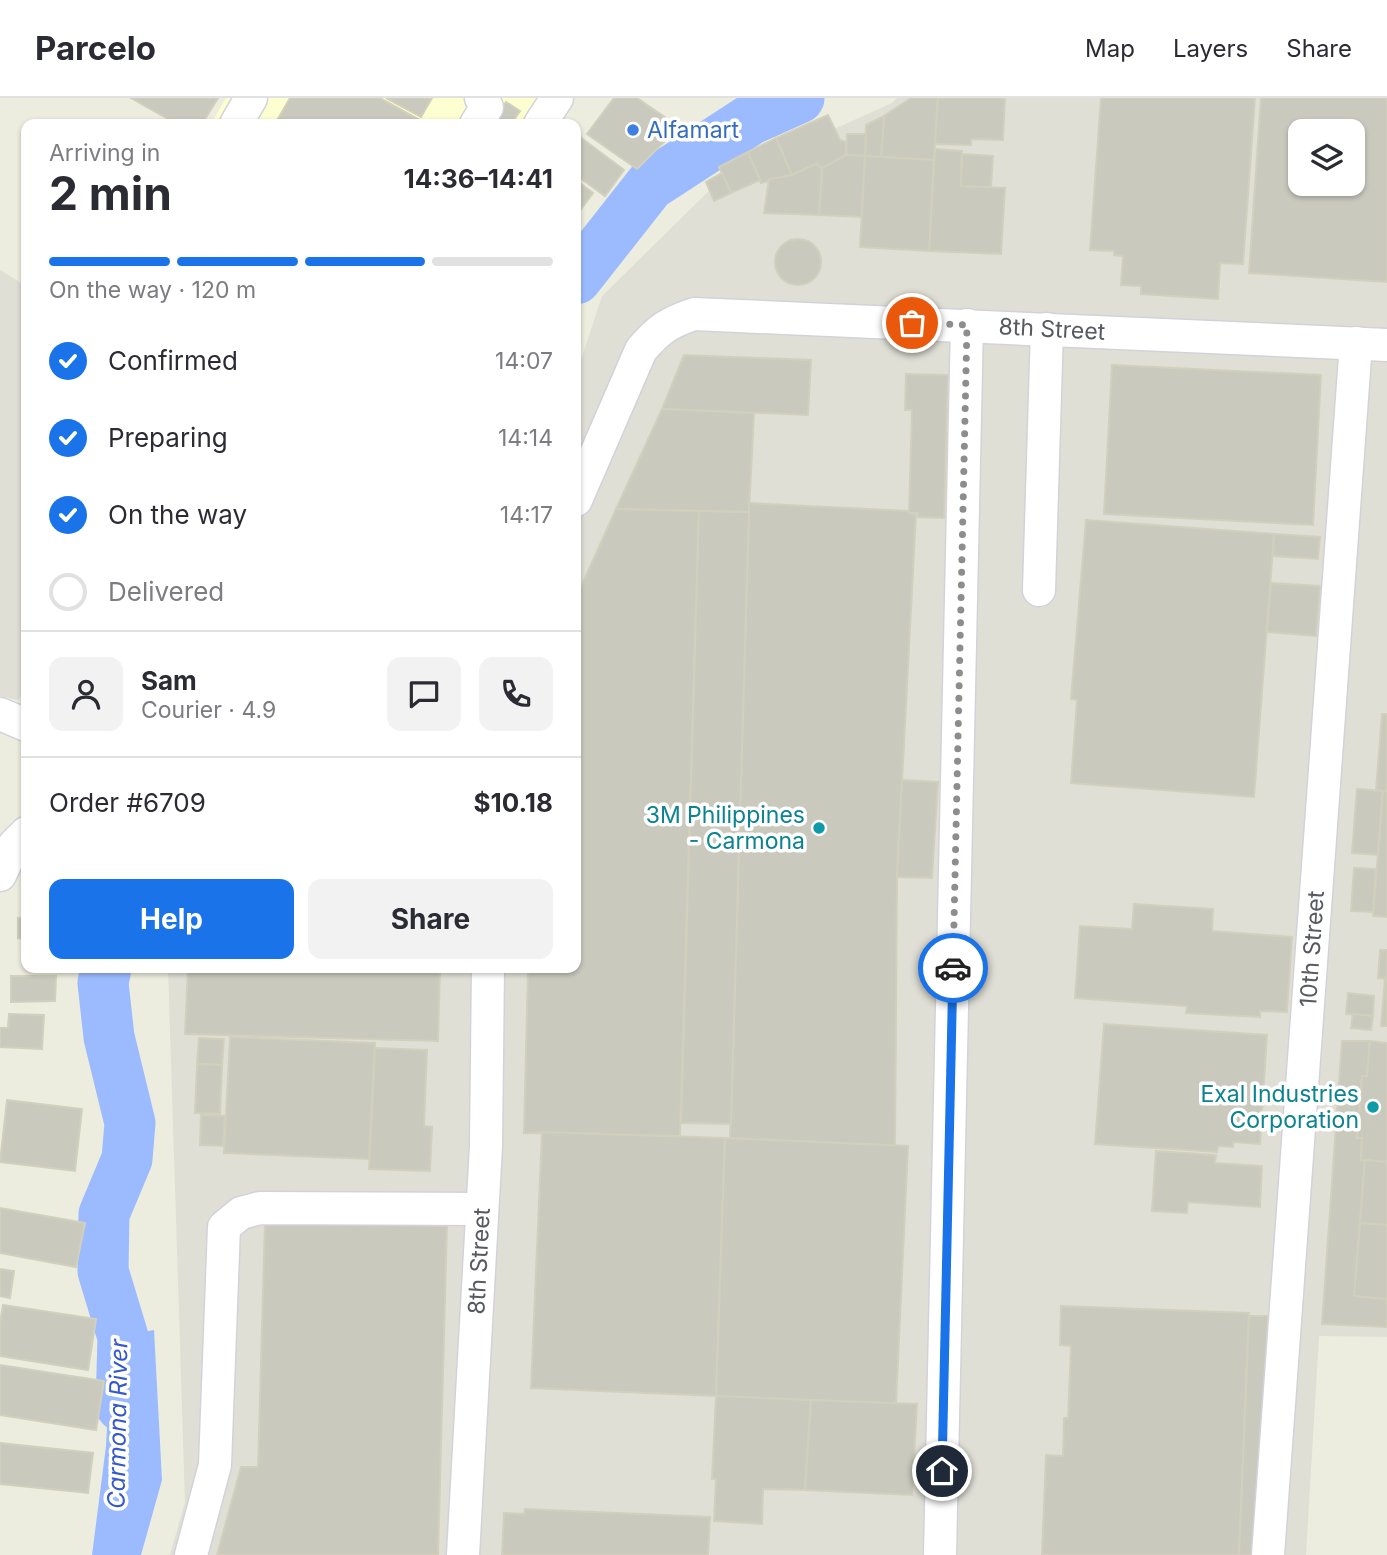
<!DOCTYPE html>
<html lang="en">
<head>
<meta charset="utf-8">
<style>
	body { margin:0; font-family:Inter,sans-serif; background:#f2f2f3; color:#2b2b33; height:100vh; display:flex; flex-direction:column; font-size:26px; white-space:nowrap }
	* { box-sizing:border-box; margin:0 }
	p { font-size:23px; color:#7c7c81 }
	.icon { flex:none; width:38px; height:38px; fill:none; stroke:currentColor; stroke-width:2; stroke-linecap:round; stroke-linejoin:round }
	.map { position:relative; flex:1; overflow:hidden }
	.panel { position:absolute; left:21px; top:21px; width:560px; height:854px; display:flex; flex-direction:column; background:#fff; border-radius:14px; box-shadow:0 2px 5px #0004 }
	.panel>* { flex:none }
	.tools { position:absolute; left:1288px; top:21px; display:grid; gap:14px }
	.tools a { display:grid; place-items:center; width:77px; height:77px; border-radius:14px; background:#fff; box-shadow:0 2px 5px #0004; font-size:35px }
	.pin { position:absolute; display:grid; place-items:center; width:60px; height:60px; color:#fff; margin:-30px; border:4px solid #fff; border-radius:50%; box-shadow:0 2px 7px #0007 }
	.courier { position:absolute; display:grid; place-items:center; width:70px; height:70px; margin:-35px; border:5px solid #1a73e8; border-radius:50%; background:#fff; color:#222; box-shadow:0 2px 9px #0007 }
	.overview em { font-style:normal; font-weight:700 }
	.overview div { display:flex; flex-direction:column-reverse }
	.overview { display:flex; align-items:center; justify-content:space-between; height:119px; padding:0 28px }
	h1 { font-size:46px; font-weight:700; line-height:52px }
	.bar { display:grid; grid-template-columns:repeat(4,1fr); gap:10px 7px; align-content:center; height:84px; padding:0 28px }
	.bar i { height:9px; border-radius:5px; background:#e1e1e2 }
	.bar .current { background:#1a73e8 }
	.bar p { grid-column:span 4 }
	.line { display:flex; align-items:center; gap:18px; padding:0 28px; border-top:2px solid #e1e1e2 }
	.line div { flex:1 }
	.round { display:grid; place-items:center; flex:none; width:74px; height:74px; border-radius:14px; background:#f2f2f3 }
	ol { padding:0 28px; list-style:none }
	li { display:flex; align-items:center; gap:21px; height:77px }
	li p { margin-inline-start:auto }
	li .icon { padding:7px; border-radius:50%; background:#1a73e8; color:#fff; stroke-width:4 }
	li:last-child { color:#7c7c81 }
	li i { width:38px; height:38px; border:4px solid #e1e1e2; border-radius:50% }
	.action { display:flex; gap:14px; margin-top:auto; padding:14px 28px }
	.action a { flex:1; height:80px; border-radius:14px; background:#1a73e8; color:#fff; font-size:28px; font-weight:700; line-height:80px; text-align:center }
	.action a+a { background:#f2f2f3; color:#2b2b33 }
	header { display:flex; align-items:center; gap:42px; box-sizing:border-box; height:98px; padding:0 35px; background:#fff; border-bottom:2px solid #e1e1e2 }
	header strong { font-size:33px }
	nav { display:flex; gap:38px; margin-inline-start:auto; font-size:24px }
	.map>svg:first-child { display:block }
</style>
</head>
<body>
<header>
<strong>Parcelo</strong>
<nav><a>Map</a><a>Layers</a><a>Share</a></nav>
</header>
<div class="map">
<svg width="1387" height="1457" viewBox="0 0 1387 1457">
	<rect width="100%" height="100%" fill="#ecedde"/>
	<path fill="#feffd1" d="M226 0H541L525 26H211Z"/>
	<g fill="#e0dfd6" fill-rule="evenodd">
		<path d="M897 0H1387V1239L1319 1238 1306 1457H170L185 1404 168 870H576V277L602 198 719 83 892 5ZM1300 33H1353V86H1300Z"/>
		<path d="M0 172 26 188V592L18 602 0 598Z"/>
	</g>
	<path fill="#9cbbff" d="M154 1232 162 1382 141 1457H92L106 1348 112 1240Z"/>
	<g fill="none" stroke-linecap="round" stroke-linejoin="round">
		<g stroke="#9cbbff" stroke-width="51">
			<path d="M576 181 650 87 750 22 799 0"/>
			<path d="M106 870 103 885 109 939 130 1025 127 1061 104 1116 103 1173 123 1239 121 1308"/>
		</g>
	</g>
	<g fill="#cac9be" stroke="#d2d0bc" stroke-width="2" fill-rule="evenodd">
		<path d="M131 0H218L202 26H177Z"/>
		<path d="M290 0H380L427 26H275Z"/>
		<path d="M386 0H432L421 19Z"/>
		<path d="M614 0H637L679 29 637 71 587 36Z"/>
		<path d="M911 0H938L934 62 881 59 884 18Z"/>
		<path d="M938 0H1005L1003 42 971 41V47L935 46Z"/>
		<path d="M1101 0H1255L1243 166 1220 165 1218 201 1141 196V188L1121 187 1123 158 1114 157V153L1090 152Z"/>
		<path d="M1261 0H1387V184L1249 175ZM1300 33H1353V86H1300Z"/>
		<path d="M506 4 520 13 511 26H505L496 20Z"/>
		<path d="M828 17 840 42 846 44V57L822 70 816 66 792 77 776 40Z"/>
		<path d="M884 18 881 59 865 58 866 27Z"/>
		<path d="M576 36 624 72 605 98 576 77Z"/>
		<path d="M847 36H866L865 58 846 57Z"/>
		<path d="M776 40 792 77 761 85 748 54Z"/>
		<path d="M935 51 962 53 961 88 1005 90 1001 156 929 153Z"/>
		<path d="M748 54 760 82 731 95 719 69Z"/>
		<path d="M962 56 993 58 991 89 961 88Z"/>
		<path d="M846 57 865 58 862 119 819 117 822 70Z"/>
		<path d="M865 58 934 62 929 153 860 149Z"/>
		<path d="M816 66 822 70 819 117 764 115 769 81 792 77Z"/>
		<path d="M722 75 731 95 714 103 706 84Z"/>
		<path d="M576 82 593 95 576 118Z"/>
		<circle cx="798" cy="164" r="23"/>
		<path d="M684 257 811 262 808 317 662 311Z"/>
		<path d="M1112 267 1321 277 1313 427 1104 416Z"/>
		<path d="M906 276 948 277 944 420 918 419V415H909L912 312H905Z"/>
		<path d="M662 311 754 315 749 414 616 411Z"/>
		<path d="M749 405 909 413V415L916 416 897 779 895 1048 730 1040Z"/>
		<path d="M616 411 699 413 680 1038 524 1035 528 870H576V500Z"/>
		<path d="M699 413 749 414 731 1026 681 1025Z"/>
		<path d="M1086 422 1274 436 1254 699 1071 685 1077 602 1071 601Z"/>
		<path d="M1274 436 1320 439 1318 461 1273 458Z"/>
		<path d="M1271 485 1320 488 1316 538 1267 534Z"/>
		<path d="M1382 616H1387V693L1376 692Z"/>
		<path d="M902 682 938 684 932 780 897 779Z"/>
		<path d="M1357 691 1383 693 1378 757 1352 755Z"/>
		<path d="M1383 693H1387V819L1373 818Z"/>
		<path d="M1354 770 1376 771 1373 814 1351 813Z"/>
		<path d="M1134 806 1213 811 1212 833 1292 839 1287 914 1260 913V919L1186 915 1187 908 1075 900 1080 828 1132 831Z"/>
		<path d="M18 820 26 821V841L18 840Z"/>
		<path d="M1380 852H1387V881L1378 880Z"/>
		<path d="M188 870H440L438 943 185 936Z"/>
		<path d="M11 878H56L55 903 11 904Z"/>
		<path d="M1385 880 1387 881V928H1381Z"/>
		<path d="M1348 895 1374 898 1373 918 1346 916Z"/>
		<path d="M9 916 44 917 42 951 0 949V930H8Z"/>
		<path d="M1353 916 1373 918 1371 932 1351 930Z"/>
		<path d="M1104 926 1267 937 1260 1046 1233 1044V1049L1218 1048 1217 1054 1095 1046Z"/>
		<path d="M230 939 375 945 369 1061 224 1055Z"/>
		<path d="M199 940 224 941 222 967 197 966Z"/>
		<path d="M1342 943H1370L1367 978H1362L1357 1040H1362L1361 1062H1365L1354 1198 1387 1201V1229L1322 1226Z"/>
		<path d="M1370 943 1387 945V1064L1361 1062 1362 1040H1357L1362 978H1367Z"/>
		<path d="M375 950 427 952 424 1028 432 1029 430 1073 369 1071Z"/>
		<path d="M197 966 222 967 220 1016 195 1015Z"/>
		<path d="M7 1002 82 1011 75 1073 0 1064Z"/>
		<path d="M201 1017 225 1018 223 1048 200 1047Z"/>
		<path d="M542 1034 725 1040 716 1298 531 1290Z"/>
		<path d="M725 1040 908 1048 896 1306 716 1298Z"/>
		<path d="M1156 1053 1216 1057 1215 1065 1262 1068 1260 1109 1188 1104 1187 1115 1152 1113Z"/>
		<path d="M1365 1062 1387 1064V1127L1360 1125Z"/>
		<path d="M0 1110 85 1125 76 1169 0 1155Z"/>
		<path d="M265 1124 447 1128 438 1457H217L241 1369H258Z"/>
		<path d="M1360 1125 1387 1127V1201L1354 1198Z"/>
		<path d="M0 1171 14 1173 10 1200 0 1198Z"/>
		<path d="M3 1207 96 1221 88 1272 0 1258V1225Z"/>
		<path d="M1061 1208 1249 1215 1239 1457H1042L1046 1357 1063 1358 1064 1320H1068L1071 1248 1060 1247Z"/>
		<path d="M1249 1218H1268L1258 1457H1239Z"/>
		<path d="M0 1267 104 1283 96 1332 0 1317Z"/>
		<path d="M716 1298 811 1302 805 1392 763 1391 762 1426 714 1423 716 1381H712Z"/>
		<path d="M811 1302 917 1306 912 1397 805 1392Z"/>
		<path d="M0 1345 93 1355 88 1395 0 1386Z"/>
		<path d="M525 1411 710 1419 708 1457H502L504 1415 524 1416Z"/>
	</g>
	<g fill="none" stroke-linecap="round" stroke-linejoin="round">
		<defs>
			<g id="minor">
				<path d="M236 26 251 0"/>
				<path d="M476 26 487 9 481 0"/>
				<path d="M540 26 557 0"/>
				<path d="M576 402 641 252C659 231 668 225 694 216L1387 247"/>
				<path d="M1039 492 1047 231"/>
				<path d="M0 616 26 627"/>
				<path d="M0 777 14 747 26 735"/>
				<path d="M191 1457 215 1367 224 1129 241 1115 260 1110 482 1111"/>
				<path d="M463 1457 486 1048 488 870"/>
				<path d="M940 1457 967 227"/>
				<path d="M1268 1457 1356 245"/>
			</g>
		</defs>
		<use href="#minor" stroke="#d2d3da" stroke-width="35"/>
		<use href="#minor" stroke="#fff" stroke-width="32"/>
	</g>
	<g fill="none" stroke-linecap="round" stroke-linejoin="round">
		<path stroke="#8c8d8d" stroke-width="7" stroke-dasharray="0 12.6" d="M912 225 967 227 953 870"/>
		<path stroke="#1a73e8" stroke-width="9" d="M942 1373 953 870"/>
	</g>
	<circle fill="#3f7fe0" stroke="#fff" stroke-width="2.5" cx="633" cy="32" r="7"/>
	<g fill="#0f9aa8" stroke="#fff" stroke-width="2.5">
		<circle cx="819" cy="730" r="7"/>
		<circle cx="1373" cy="1009" r="7"/>
	</g>
	<g text-anchor="middle" stroke-width="7" stroke-linejoin="round" paint-order="stroke">
		<g font-size="23" fill="#366cbe" stroke="#fff" text-anchor="start">
			<text x="647" y="40">Alfamart</text>
		</g>
		<g font-size="23" fill="#585a61" stroke="#fff">
			<text transform="translate(1052 231) rotate(3)" y="8">8th Street</text>
			<text transform="translate(1312 851) rotate(-86)" y="8">10th Street</text>
			<text transform="translate(479 1163) rotate(-87)" y="8">8th Street</text>
		</g>
		<g font-size="23" fill="#0d838f" stroke="#fff" text-anchor="end">
			<text x="805" y="725">3M Philippines<tspan x="805" dy="26">- Carmona</tspan></text>
			<text x="1359" y="1004">Exal Industries<tspan x="1359" dy="26">Corporation</tspan></text>
		</g>
		<g font-size="24" font-style="italic" fill="#3558cc" stroke="#fff">
			<text transform="translate(118 1326) rotate(-89)" y="8">Carmona River</text>
		</g>
	</g>
</svg>
<div class="tools">
<a><svg class="icon" aria-label="layers" viewBox="0 0 24 24"><path d="M12 4l9 5-9 5-9-5zM3 14l9 5 9-5"/></svg></a>
</div>
<div class="pin" style="left:912px;top:225px;background:#ea580c"><svg class="icon" aria-label="bag" viewBox="0 0 24 24"><path d="M5 8h14l-1 12H6zM9 8a3 3 0 0 1 6 0"/></svg></div>
<div class="pin" style="left:942px;top:1373px;background:#1f2937"><svg class="icon" aria-label="home" viewBox="0 0 24 24"><path d="M3 11l9-7 9 7M6 9v11h12V9"/></svg></div>
<div class="courier" style="left:953px;top:870px"><svg class="icon" aria-label="car" viewBox="0 0 24 24"><path d="M5 17H2v-5l4-1 3-4h7l3 4 3 1v5h-3M9 17h6M6 11h13"/><circle cx="7" cy="17" r="2"/><circle cx="17" cy="17" r="2"/></svg></div>
<section class="panel">
<div class="overview"><div><h1>2 min</h1><p>Arriving in</p></div><em>14:36–14:41</em></div>
<div class="bar"><i class="current"></i><i class="current"></i><i class="current"></i><i></i><p>On the way · 120 m</p></div>
<ol>
<li><svg class="icon" aria-label="check" viewBox="0 0 24 24"><path d="M5 12l5 5 9-10"/></svg>Confirmed<p>14:07</p></li>
<li><svg class="icon" aria-label="check" viewBox="0 0 24 24"><path d="M5 12l5 5 9-10"/></svg>Preparing<p>14:14</p></li>
<li><svg class="icon" aria-label="check" viewBox="0 0 24 24"><path d="M5 12l5 5 9-10"/></svg>On the way<p>14:17</p></li>
<li><i></i>Delivered</li>
</ol>
<div class="line" style="height:126px"><a class="round"><svg class="icon" aria-label="person" viewBox="0 0 24 24"><circle cx="12" cy="8" r="4"/><path d="M4 21q1-7 8-7t8 7"/></svg></a><div><b>Sam</b><p>Courier · 4.9</p></div><a class="round"><svg class="icon" aria-label="chat" viewBox="0 0 24 24"><path d="M4 5h16v11H9l-5 4z"/></svg></a><a class="round"><svg class="icon" aria-label="phone" viewBox="0 0 24 24"><path d="M5 4h4l2 5-3 2q2 4 5 5l2-3 5 2v4C11 20 4 13 5 4z"/></svg></a></div>
<div class="line" style="height:91px"><div>Order #6709</div><b>$10.18</b></div>
<div class="action"><a>Help</a><a>Share</a></div>
</section>
</div>
</body>
</html>
